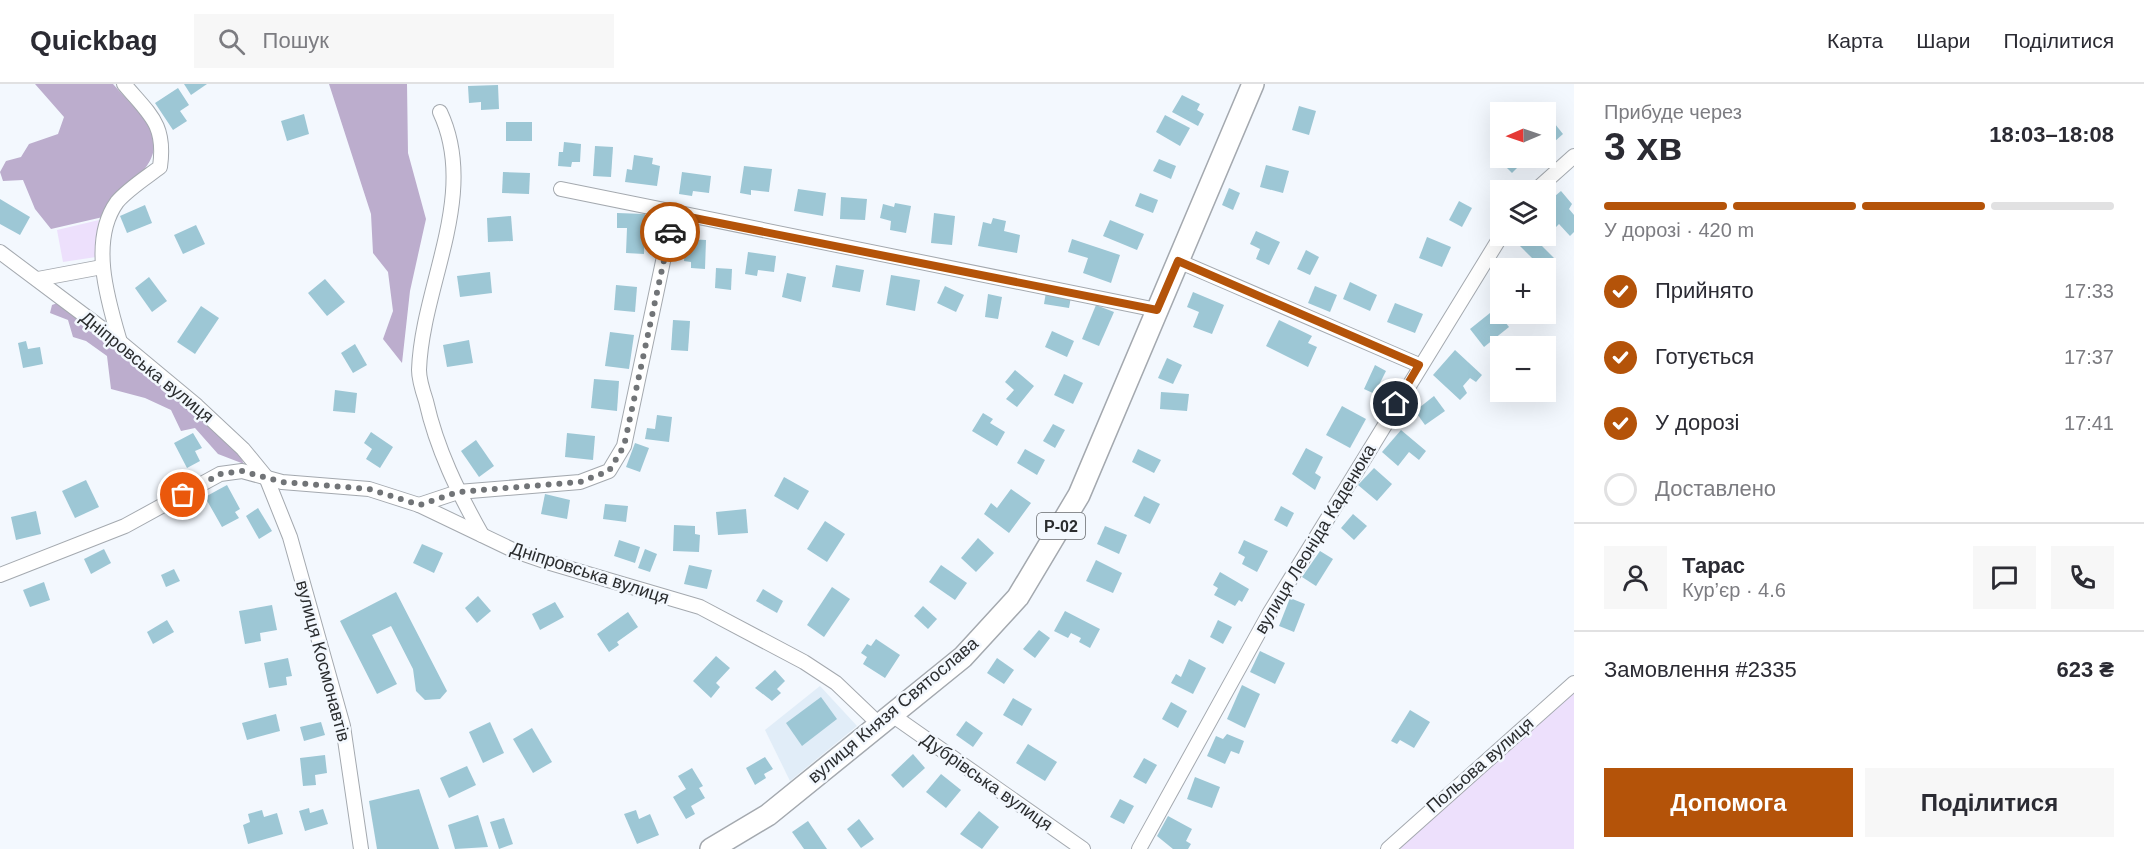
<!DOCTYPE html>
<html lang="uk">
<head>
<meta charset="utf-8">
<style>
	body { margin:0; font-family:Helvetica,sans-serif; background:#f7f7f7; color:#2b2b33; height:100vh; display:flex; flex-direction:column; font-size:22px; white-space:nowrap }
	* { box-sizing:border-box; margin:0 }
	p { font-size:20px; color:#7c7c81 }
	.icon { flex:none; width:33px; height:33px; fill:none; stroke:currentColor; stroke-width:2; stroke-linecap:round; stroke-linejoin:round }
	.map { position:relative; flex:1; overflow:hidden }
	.sheet { display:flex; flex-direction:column; background:#fff; width:570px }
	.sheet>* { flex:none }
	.needle { width:39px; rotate:268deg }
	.controls { position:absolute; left:1490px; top:18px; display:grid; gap:12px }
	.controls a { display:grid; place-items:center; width:66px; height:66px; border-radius:0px; background:#fff; box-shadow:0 6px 24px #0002; font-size:30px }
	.pin { position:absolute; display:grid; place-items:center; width:51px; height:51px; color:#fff; margin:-26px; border:3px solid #fff; border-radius:50%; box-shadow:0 2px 6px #0007 }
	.courier { position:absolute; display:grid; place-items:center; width:60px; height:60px; margin:-30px; border:4px solid #b45309; border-radius:50%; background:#fff; color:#222; box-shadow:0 2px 8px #0007 }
	.headline em { font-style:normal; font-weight:600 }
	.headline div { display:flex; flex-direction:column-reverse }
	.headline { display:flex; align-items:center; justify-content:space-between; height:102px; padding:0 30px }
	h1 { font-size:39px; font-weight:600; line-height:45px }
	.bar { display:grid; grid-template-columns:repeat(4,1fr); gap:9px 6px; align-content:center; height:72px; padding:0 30px }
	.bar i { height:8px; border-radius:4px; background:#e1e1e2 }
	.bar .active { background:#b45309 }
	.bar p { grid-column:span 4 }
	.line { display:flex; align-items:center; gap:15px; padding:0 30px; border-top:2px solid #e1e1e2 }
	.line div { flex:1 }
	.round { display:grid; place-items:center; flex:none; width:63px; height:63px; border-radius:0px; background:#f7f7f7 }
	ol { padding:0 30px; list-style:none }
	li { display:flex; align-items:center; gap:18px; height:66px }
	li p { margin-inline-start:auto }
	li .icon { padding:6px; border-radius:50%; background:#b45309; color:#fff; stroke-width:4 }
	li:last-child { color:#7c7c81 }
	li i { width:33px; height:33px; border:3px solid #e1e1e2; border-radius:50% }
	.button { display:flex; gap:12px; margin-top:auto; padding:12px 30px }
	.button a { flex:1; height:69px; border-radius:0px; background:#b45309; color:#fff; font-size:24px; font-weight:600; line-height:69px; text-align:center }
	.button a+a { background:#f7f7f7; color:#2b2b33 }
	header { display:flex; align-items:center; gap:36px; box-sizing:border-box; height:84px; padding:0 30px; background:#fff; border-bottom:2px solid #e1e1e2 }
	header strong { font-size:28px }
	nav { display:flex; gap:33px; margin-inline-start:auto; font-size:21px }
	.search { width:420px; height:54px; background:#f7f7f7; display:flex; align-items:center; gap:15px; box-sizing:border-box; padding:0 21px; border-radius:0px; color:#7c7c81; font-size:22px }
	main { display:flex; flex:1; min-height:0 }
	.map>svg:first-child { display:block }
</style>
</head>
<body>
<header>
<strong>Quickbag</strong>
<div class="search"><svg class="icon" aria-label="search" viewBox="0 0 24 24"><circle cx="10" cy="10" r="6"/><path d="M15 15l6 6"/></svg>Пошук</div>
<nav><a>Карта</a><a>Шари</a><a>Поділитися</a></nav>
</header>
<main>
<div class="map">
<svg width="1574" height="765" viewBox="0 0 1574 765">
	<rect width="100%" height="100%" fill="#f3f8fe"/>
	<path fill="#e1edf8" d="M820 602 857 642 790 697 765 646Z"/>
	<g fill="#ede0fc">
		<path d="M99 136 96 173 63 178 57 146Z"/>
		<path d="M1574 599V765H1401L1397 755Z"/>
	</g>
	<g fill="#bcadcd">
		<path d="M35 0H113C144 35 178 59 131 99 112 114 110 108 103 133L51 145 35 125 23 96 3 97 0 88 6 77 21 73 29 60 58 50 64 33Z"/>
		<path d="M329 0H407L408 69 426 135 410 207 402 279 383 255 393 227 388 188 373 169 371 130Z"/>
		<path d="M60 218 192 324 238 368 244 380 218 370 195 344 181 347 171 326 145 314 111 305 107 272 86 257 73 253 68 236 50 229 52 221Z"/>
	</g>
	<g fill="#9dc7d5">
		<path d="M184 0H207L191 11Z"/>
		<path d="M498 1 499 25 481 26V18L469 19 468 2Z"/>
		<path d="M178 4 189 21 180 27 187 37 173 46 155 19Z"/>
		<path d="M1182 11 1200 20 1197 26 1204 30 1198 42 1172 28Z"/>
		<path d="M1299 22 1316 27 1309 51 1292 46Z"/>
		<path d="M304 30 309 50 287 57 281 37Z"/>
		<path d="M1165 31 1190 44 1180 62 1156 48Z"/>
		<path d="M1551 35 1563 50 1545 66V40Z"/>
		<rect x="506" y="38" width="26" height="19"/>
		<path d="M564 58 581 60 580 78H572L571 83 558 82 559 68H563Z"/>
		<path d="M595 62 613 63 611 93 593 92Z"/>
		<path d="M634 71 653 74 652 80 660 82 657 102 625 98 627 85 632 86Z"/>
		<path d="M1497 74H1524L1526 75 1512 89Z"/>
		<path d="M1159 75 1176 82 1171 95 1153 87Z"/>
		<path d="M1266 81 1289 87 1283 109 1260 103Z"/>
		<path d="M744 82 772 85 769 108 751 106V111L740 109Z"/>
		<path d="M503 88 530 89 529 110 502 109Z"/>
		<path d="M682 88 711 92 709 109 693 107 692 112 679 110Z"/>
		<path d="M1229 104 1240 109 1233 126 1222 121Z"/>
		<path d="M798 105 826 109 823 132 794 127Z"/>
		<path d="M1561 107 1572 120 1569 125 1574 131V148L1570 152 1559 140 1553 146 1545 137V112L1549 117Z"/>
		<path d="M1140 109 1158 116 1153 129 1135 122Z"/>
		<path d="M841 113 867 115 865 136 840 135Z"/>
		<path d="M0 115 30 133 20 151 0 140Z"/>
		<path d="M1459 117 1472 124 1462 143 1449 136Z"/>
		<path d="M895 119 911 122 906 149 890 146 891 137 880 134 883 120 894 123Z"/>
		<path d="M145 121 152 139 127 149 120 132Z"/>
		<path d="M617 129 645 130 644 170 626 169 627 144H617Z"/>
		<path d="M934 129 955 132 952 161 931 159Z"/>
		<path d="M511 132 513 157 488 158 487 134Z"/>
		<path d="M993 134 1006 137 1004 147 1020 151 1017 169 978 162 983 138 991 140Z"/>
		<path d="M1110 136 1144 150 1137 166 1103 152Z"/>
		<path d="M196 141 205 160 183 170 174 151Z"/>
		<path d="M1256 147 1280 158 1269 181 1256 175 1260 165 1250 160Z"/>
		<path d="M1526 152H1532L1554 174 1543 184 1525 182 1532 174 1518 160Z"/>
		<path d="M1427 153 1451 163 1442 183 1419 174Z"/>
		<path d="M686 155 706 156 705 185 691 184V178L684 177Z"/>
		<path d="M1072 155 1120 171 1111 199 1083 189 1088 174 1068 168Z"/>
		<path d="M1306 166 1319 173 1310 191 1297 185Z"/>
		<path d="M748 168 776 172 774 188 758 186 757 192 745 190Z"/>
		<path d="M836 181 864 186 860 208 832 203Z"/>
		<path d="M716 184 732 185 731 206 715 204Z"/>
		<path d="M490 188 492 209 460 213 457 192Z"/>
		<path d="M787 189 806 193 801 218 782 213Z"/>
		<path d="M891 191 920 196 915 227 886 221Z"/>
		<path d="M149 193 167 217 152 228 135 204Z"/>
		<path d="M325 195 345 218 327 232 308 209Z"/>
		<path d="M1350 198 1377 211 1370 227 1343 215Z"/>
		<path d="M616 201 637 203 635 228 614 226Z"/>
		<path d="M945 202 964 211 956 228 937 219Z"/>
		<path d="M1315 202 1337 211 1330 228 1308 219Z"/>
		<path d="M1046 208 1071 213 1069 224 1044 220Z"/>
		<path d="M1193 208 1224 221 1212 250 1193 243 1199 228 1187 223Z"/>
		<path d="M988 210 1002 213 998 235 985 233Z"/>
		<path d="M1395 219 1423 230 1415 249 1387 238Z"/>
		<path d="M1096 221 1114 228 1099 262 1082 255Z"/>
		<path d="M201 222 219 234 195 270 177 258Z"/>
		<path d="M1495 225 1509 243 1484 263 1470 245Z"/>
		<path d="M673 236 690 237 688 267 671 266Z"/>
		<path d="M1279 236 1312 252 1308 259 1317 263 1308 283 1266 262Z"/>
		<path d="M1052 247 1074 257 1067 273 1045 263Z"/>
		<path d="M610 248 634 251 629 285 605 282Z"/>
		<path d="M469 256 473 279 447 283 443 261Z"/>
		<path d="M26 257 28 265 40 263 43 280 23 284 18 259Z"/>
		<path d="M355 260 367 281 353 289 341 269Z"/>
		<path d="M1455 266 1482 291 1476 298 1470 294 1463 302 1467 309 1460 316 1433 291Z"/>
		<path d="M1167 274 1182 281 1173 300 1158 294Z"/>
		<path d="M1375 281 1386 287 1378 303 1385 307 1379 318 1373 315 1375 310 1364 305Z"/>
		<path d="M1015 286 1034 302 1017 323 1006 315 1014 306 1005 298Z"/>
		<path d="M1064 290 1083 299 1073 320 1054 311Z"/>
		<path d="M594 295 619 297 617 327 591 324Z"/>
		<path d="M335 306 357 309 355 329 333 327Z"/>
		<path d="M1161 308 1189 310 1187 327 1160 325Z"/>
		<path d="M1434 312 1445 327 1425 341 1415 327Z"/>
		<path d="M1342 322 1366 335 1350 364 1326 351Z"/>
		<path d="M983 329 993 335 990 339 1005 348 997 362 972 347Z"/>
		<path d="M657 331 672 333 669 358 645 355 647 344 655 345Z"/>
		<path d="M1053 340 1065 346 1055 364 1043 357Z"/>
		<path d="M1401 346 1426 367 1419 376 1409 368 1398 382 1382 368Z"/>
		<path d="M371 348 393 363 380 384 366 375 372 365 364 359Z"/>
		<path d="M193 349 202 364 195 367 200 377 187 384 174 359Z"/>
		<path d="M567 349 595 352 593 376 565 373Z"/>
		<path d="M476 356 494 382 479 393 461 367Z"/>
		<path d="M635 359 649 364 640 388 626 383Z"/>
		<path d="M1306 364 1323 373 1315 389 1321 393 1315 406 1292 390Z"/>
		<path d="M1025 365 1045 376 1037 391 1017 379Z"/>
		<path d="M1138 365 1161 376 1154 389 1132 378Z"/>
		<path d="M1374 384 1392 400 1377 417 1358 401Z"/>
		<path d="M784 393 809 407 798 426 774 412Z"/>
		<path d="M86 396 99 423 75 434 62 407Z"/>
		<path d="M227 401 240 425 235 428 239 434 222 443 205 413Z"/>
		<path d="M1011 405 1031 419 1009 449 984 430 991 419 997 424Z"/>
		<path d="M545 410 570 416 567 435 541 430Z"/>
		<path d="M1144 412 1160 420 1150 440 1134 432Z"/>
		<path d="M605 420 628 422 626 438 603 435Z"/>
		<path d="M1281 422 1294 429 1287 443 1274 436Z"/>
		<path d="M258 424 272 447 259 455 246 432Z"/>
		<path d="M746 425 748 449 718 451 716 428Z"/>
		<path d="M36 427 41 450 16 456 11 433Z"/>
		<path d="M1353 430 1367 442 1354 456 1341 444Z"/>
		<path d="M825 437 845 450 827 478 807 465Z"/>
		<path d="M674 441 695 442V450L700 451 699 468 673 467Z"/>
		<path d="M1105 442 1127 451 1119 470 1097 460Z"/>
		<path d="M978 454 994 469 976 488 961 474Z"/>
		<path d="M619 456 640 463 635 479 614 472Z"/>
		<path d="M1244 456 1268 467 1257 488 1242 480 1245 473 1238 469Z"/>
		<path d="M422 460 443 469 434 489 413 479Z"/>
		<path d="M104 465 111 479 91 490 84 475Z"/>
		<path d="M645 465 657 470 650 488 638 484Z"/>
		<path d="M1320 467 1333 475 1316 502 1302 493Z"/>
		<path d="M1096 476 1122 489 1113 509 1086 497Z"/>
		<path d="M689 481 712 486 707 505 684 500Z"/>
		<path d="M941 481 967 499 955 516 929 498Z"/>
		<path d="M174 485 180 497 166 503 161 491Z"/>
		<path d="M1220 488 1249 505 1242 518 1239 516 1235 522 1214 511 1218 504 1213 501Z"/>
		<path d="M44 498 50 516 30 523 23 506Z"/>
		<path d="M832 503 850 515 824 553 807 541Z"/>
		<path d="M763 505 783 517 777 529 756 517Z"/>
		<path d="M396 508 447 607 440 615 425 616 416 607 413 585 391 542 372 551 397 600 377 610 340 537Z"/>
		<path d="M478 512 491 527 477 539 465 524Z"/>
		<path d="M1290 514 1305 520 1294 548 1279 542Z"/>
		<path d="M555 518 564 533 540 546 532 530Z"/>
		<path d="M272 521 277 546 260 549 261 557 245 560 239 527Z"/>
		<path d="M923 522 937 535 928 545 914 532Z"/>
		<path d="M1065 527 1100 545 1090 564 1079 558 1081 554 1071 549 1068 554 1054 547Z"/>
		<path d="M628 528 638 543 617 558 619 561 609 568 597 550Z"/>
		<path d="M167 536 174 548 153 560 147 548Z"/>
		<path d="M1218 536 1232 543 1223 560 1210 553Z"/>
		<path d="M1039 546 1050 554 1035 574 1023 565Z"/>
		<path d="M876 555 900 571 885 594 863 580 867 573 861 569 867 560 871 562Z"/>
		<path d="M1260 567 1285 579 1275 600 1250 588Z"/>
		<path d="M716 572 730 584 716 599 720 603 711 614 693 597Z"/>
		<path d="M288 574 292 592 286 593 287 601 269 604 264 579Z"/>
		<path d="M997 574 1014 586 1004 600 987 589Z"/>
		<path d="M1189 575 1206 584 1193 610 1171 599 1176 590 1181 593Z"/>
		<path d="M775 586 785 597 777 605 781 609 772 617 755 604Z"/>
		<path d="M1242 601 1260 610 1245 644 1227 635Z"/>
		<path d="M821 613 837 635 802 662 786 639Z"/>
		<path d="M1013 614 1032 625 1022 642 1003 631Z"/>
		<path d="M1171 618 1187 627 1178 644 1162 635Z"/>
		<path d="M1410 626 1430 638 1414 664 1400 656 1397 660 1391 657Z"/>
		<path d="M276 630 280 647 247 656 242 639Z"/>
		<path d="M966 637 983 649 973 663 956 651Z"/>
		<path d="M321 638 325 651 304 657 300 643Z"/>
		<path d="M490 638 504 669 483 679 469 648Z"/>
		<path d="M532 644 552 678 533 689 513 655Z"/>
		<path d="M1227 650 1244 657 1239 670 1231 667 1225 680 1207 672 1216 652 1223 655Z"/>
		<path d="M1028 660 1057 678 1045 697 1016 679Z"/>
		<path d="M913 670 925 684 903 704 891 691Z"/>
		<path d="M325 671 327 689 315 691 316 701 303 702 300 674Z"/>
		<path d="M765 673 773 685 764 690 766 694 755 701 746 684Z"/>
		<path d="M1144 674 1157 681 1146 700 1133 693Z"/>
		<path d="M467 682 476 701 449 714 440 694Z"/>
		<path d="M692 684 703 702 699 704 705 714 691 722 695 730 686 735 673 713 686 705 678 692Z"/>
		<path d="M941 690 961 706 946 724 926 708Z"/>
		<path d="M1195 693 1220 703 1212 724 1187 715Z"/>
		<path d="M419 705 439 765H377L369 717Z"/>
		<path d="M1120 715 1134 722 1124 740 1110 733Z"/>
		<path d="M309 724 310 729 323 725 328 740 305 747 299 727Z"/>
		<path d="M262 726 264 733 277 729 283 750 248 760 243 741 250 738 248 730Z"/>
		<path d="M636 726 639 735 650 730 659 751 637 760 624 730Z"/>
		<path d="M979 727 999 743 982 765 960 750Z"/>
		<path d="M478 731 488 763 455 765 448 741Z"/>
		<path d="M1168 732 1192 745 1186 757 1191 760 1188 765H1173L1157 752Z"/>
		<path d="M504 734 513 760 499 765 490 738Z"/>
		<path d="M859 735 874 755 861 764 847 745Z"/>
		<path d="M808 737 827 765H804L792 748Z"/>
	</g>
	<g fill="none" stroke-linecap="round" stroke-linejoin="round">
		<defs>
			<g id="minor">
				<path d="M440 28C479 111 422 201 419 286 419 296 423 308 426 317 437 366 458 408 482 451"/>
				<path d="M561 105 1157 226"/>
				<path d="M1536 106 1574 72"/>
				<path d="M0 168 120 258 197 322 243 365 266 393 290 453 343 642 361 765"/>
				<path d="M1178 177 1419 281"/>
				<path d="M38 195 102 183"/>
				<path d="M120 258C108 217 89 157 117 118 128 105 147 93 160 83 166 40 150 31 124 0"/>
				<path d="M419 421 458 408 580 398 609 387 624 362 673 130"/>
				<path d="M0 491 125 442 220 390 242 387 282 398 369 405 419 421 515 467 547 478 700 523 804 578 836 599 880 641"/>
				<path d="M892 631 1083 765"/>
				<path d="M1139 765 1269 530 1501 152"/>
				<path d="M1388 765 1574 599"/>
			</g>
			<path id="primary" d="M711 765 768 731 963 573 1018 513 1079 411 1253 0"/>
		</defs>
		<use href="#minor" stroke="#a4a9af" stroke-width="16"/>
		<use href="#primary" stroke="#a4a9af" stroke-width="24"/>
		<use href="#minor" stroke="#fff" stroke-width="14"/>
		<use href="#primary" stroke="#fff" stroke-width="21"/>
	</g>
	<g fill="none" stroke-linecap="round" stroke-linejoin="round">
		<path stroke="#717477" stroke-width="6" stroke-dasharray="0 10.8" d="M183 411 220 390 242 387 282 398 369 405 420 421 458 408 580 398 609 387 624 362 670 148"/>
		<path stroke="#b45309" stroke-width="8" d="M670 148 674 130 1157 226 1178 177 1419 281 1396 320"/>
	</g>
	<g text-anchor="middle" stroke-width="5" stroke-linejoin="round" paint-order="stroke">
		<rect fill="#f3f8fe" stroke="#676a6d" stroke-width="1.5" x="1037" y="429" width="48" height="26" rx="4.5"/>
		<g font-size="16" font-weight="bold" fill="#2b2d2f">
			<text x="1061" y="448">Р-02</text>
		</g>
		<g font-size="18" fill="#2b2d2f" stroke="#f3f8fe">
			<text transform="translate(147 283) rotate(39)" y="6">Дніпровська вулиця</text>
			<text transform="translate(1315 455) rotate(-59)" y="6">вулиця Леоніда Каденюка</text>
			<text transform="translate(590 489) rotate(18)" y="6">Дніпровська вулиця</text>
			<text transform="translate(323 577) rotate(75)" y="6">вулиця Космонавтів</text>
			<text transform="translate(893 626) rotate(-40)" y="6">вулиця Князя Святослава</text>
			<text transform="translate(1480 681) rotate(-41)" y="6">Польова вулиця</text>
			<text transform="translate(987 698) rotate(35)" y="6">Дубрівська вулиця</text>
		</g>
	</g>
</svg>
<div class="controls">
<a><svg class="needle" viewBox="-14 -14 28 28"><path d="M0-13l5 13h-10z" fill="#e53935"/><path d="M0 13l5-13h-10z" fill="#7c7c81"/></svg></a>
<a><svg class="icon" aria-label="layers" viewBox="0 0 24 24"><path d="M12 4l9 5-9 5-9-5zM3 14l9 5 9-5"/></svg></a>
<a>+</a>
<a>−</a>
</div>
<div class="pin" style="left:183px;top:411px;background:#ea580c"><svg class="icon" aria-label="bag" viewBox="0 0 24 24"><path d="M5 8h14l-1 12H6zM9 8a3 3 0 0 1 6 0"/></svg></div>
<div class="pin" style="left:1396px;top:320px;background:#1f2937"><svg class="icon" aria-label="home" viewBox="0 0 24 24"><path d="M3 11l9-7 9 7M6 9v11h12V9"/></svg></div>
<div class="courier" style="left:670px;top:148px"><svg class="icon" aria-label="car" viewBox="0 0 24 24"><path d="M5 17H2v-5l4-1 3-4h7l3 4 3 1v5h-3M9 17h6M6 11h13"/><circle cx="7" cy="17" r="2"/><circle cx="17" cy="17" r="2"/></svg></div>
</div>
<section class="sheet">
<div class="headline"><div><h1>3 хв</h1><p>Прибуде через</p></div><em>18:03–18:08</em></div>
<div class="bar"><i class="active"></i><i class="active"></i><i class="active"></i><i></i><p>У дорозі · 420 m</p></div>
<ol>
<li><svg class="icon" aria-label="check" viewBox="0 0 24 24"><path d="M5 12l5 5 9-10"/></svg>Прийнято<p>17:33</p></li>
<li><svg class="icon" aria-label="check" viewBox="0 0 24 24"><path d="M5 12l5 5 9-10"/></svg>Готується<p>17:37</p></li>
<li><svg class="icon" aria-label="check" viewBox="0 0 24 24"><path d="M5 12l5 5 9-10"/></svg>У дорозі<p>17:41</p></li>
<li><i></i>Доставлено</li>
</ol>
<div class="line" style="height:108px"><a class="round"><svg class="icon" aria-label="person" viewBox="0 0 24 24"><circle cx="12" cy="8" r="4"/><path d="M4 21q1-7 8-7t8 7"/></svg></a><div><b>Тарас</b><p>Кур’єр · 4.6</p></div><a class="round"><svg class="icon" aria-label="chat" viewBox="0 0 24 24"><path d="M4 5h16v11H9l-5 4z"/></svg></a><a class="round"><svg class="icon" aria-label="phone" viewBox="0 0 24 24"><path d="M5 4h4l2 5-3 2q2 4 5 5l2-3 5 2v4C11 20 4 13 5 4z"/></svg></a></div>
<div class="line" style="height:78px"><div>Замовлення #2335</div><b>623 ₴</b></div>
<div class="button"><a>Допомога</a><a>Поділитися</a></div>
</section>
</main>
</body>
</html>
